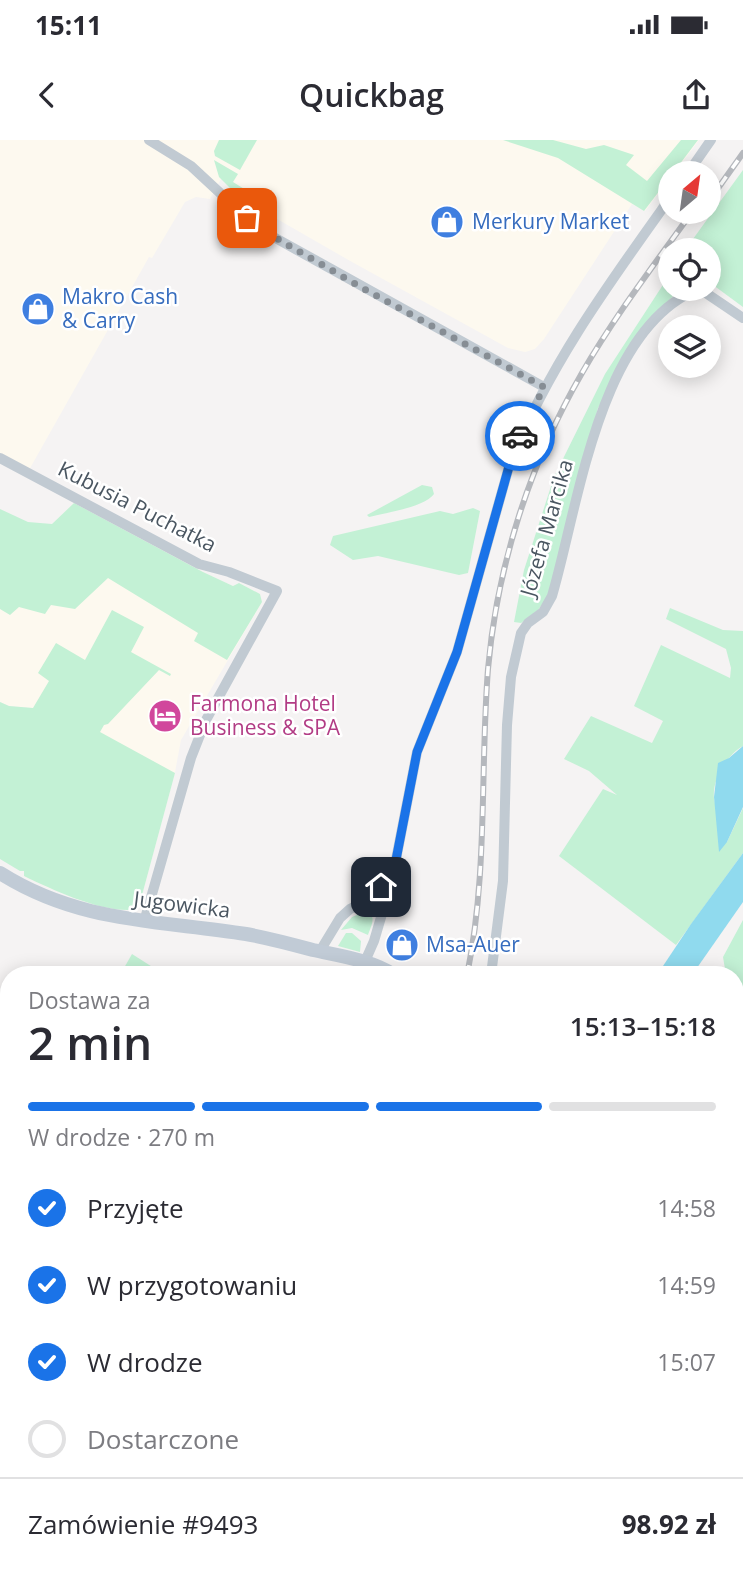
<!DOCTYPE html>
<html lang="pl">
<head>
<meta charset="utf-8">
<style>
	body { margin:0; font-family:"Open Sans",sans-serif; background:#f2f2f3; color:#2b2b33; height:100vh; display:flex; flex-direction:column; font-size:26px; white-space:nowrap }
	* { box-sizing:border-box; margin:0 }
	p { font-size:23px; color:#7c7c81 }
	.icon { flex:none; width:38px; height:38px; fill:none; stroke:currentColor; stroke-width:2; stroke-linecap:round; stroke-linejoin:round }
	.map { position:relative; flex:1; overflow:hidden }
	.panel { position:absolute; left:0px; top:826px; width:744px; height:616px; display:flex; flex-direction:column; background:#fff; border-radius:28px 28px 0 0; box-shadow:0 4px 18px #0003 }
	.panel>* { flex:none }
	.needle { width:46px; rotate:29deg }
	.buttons { position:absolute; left:658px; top:21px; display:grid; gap:14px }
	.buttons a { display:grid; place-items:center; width:63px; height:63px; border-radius:50%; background:#fff; box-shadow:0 4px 18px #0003; font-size:35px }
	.pin { position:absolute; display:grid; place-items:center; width:60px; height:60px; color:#fff; margin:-30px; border-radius:14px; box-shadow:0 4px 10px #0006 }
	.courier { position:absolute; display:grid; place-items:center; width:70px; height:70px; margin:-35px; border:5px solid #1a73e8; border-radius:50%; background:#fff; color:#222; box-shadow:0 2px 9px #0007 }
	.overview em { font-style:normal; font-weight:600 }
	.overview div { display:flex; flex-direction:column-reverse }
	.overview { display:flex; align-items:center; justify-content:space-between; height:119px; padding:0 28px }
	h1 { font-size:46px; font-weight:600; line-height:52px }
	.bar { display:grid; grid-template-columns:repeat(4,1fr); gap:10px 7px; align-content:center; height:84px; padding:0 28px }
	.bar i { height:9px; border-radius:5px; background:#e1e1e2 }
	.bar .on { background:#1a73e8 }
	.bar p { grid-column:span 4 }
	.line { display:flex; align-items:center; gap:18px; padding:0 28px; border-top:2px solid #e1e1e2 }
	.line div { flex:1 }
	ol { padding:0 28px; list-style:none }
	li { display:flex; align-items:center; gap:21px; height:77px }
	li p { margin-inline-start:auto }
	li .icon { padding:7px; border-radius:50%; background:#1a73e8; color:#fff; stroke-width:4 }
	li:last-child { color:#7c7c81 }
	li i { width:38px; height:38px; border:4px solid #e1e1e2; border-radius:50% }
	.status { display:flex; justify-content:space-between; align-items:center; height:49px; padding:0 35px; background:#fff; direction:ltr }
	.status svg { height:19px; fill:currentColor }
	header { display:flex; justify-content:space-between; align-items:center; height:91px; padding:0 28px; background:#fff; font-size:32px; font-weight:600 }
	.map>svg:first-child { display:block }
</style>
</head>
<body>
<div class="status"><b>15:11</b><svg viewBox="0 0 49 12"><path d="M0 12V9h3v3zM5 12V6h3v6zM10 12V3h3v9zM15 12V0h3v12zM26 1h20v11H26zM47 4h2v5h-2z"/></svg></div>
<header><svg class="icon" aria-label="back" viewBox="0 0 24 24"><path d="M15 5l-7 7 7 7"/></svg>Quickbag<svg class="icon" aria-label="share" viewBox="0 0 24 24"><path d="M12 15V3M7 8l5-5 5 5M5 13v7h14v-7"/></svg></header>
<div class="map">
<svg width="743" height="1442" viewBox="0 0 743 1442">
	<rect width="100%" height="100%" fill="#f5f3f3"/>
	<g fill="#fdf9ef">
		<path d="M0 0H699L674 33H670V38L645 71 632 64 544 199 535 209 525 212 508 208 352 122 249 63 222 37 210 59 196 57 185 62 152 118 149 117 29 330 0 314Z"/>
		<path d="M74 363 203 432 233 446 239 443 260 454 262 462 181 600 175 632 141 759 139 764 130 770 99 765 49 748 24 736 94 597 33 568 9 566 0 562V434Z"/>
	</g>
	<g fill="#c3f1d5">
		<path d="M219 0H257L240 30 215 16 214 11Z"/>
		<path d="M503 0H553L586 9 604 5 634 15 626 25 647 41 681 0H698L673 33H670V37L644 71 558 18Z"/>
		<path d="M214 20 238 34 233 42 254 55 248 66 219 37Z"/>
		<path d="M743 30V167L709 142V110H685Z"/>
		<path d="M670 134V149H680L645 185 598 268 548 456 538 470 521 483 514 482 524 430 554 337 605 234Z"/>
		<path d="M422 345 432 347 434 354C425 367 385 373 369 377L367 375Z"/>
		<path d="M74 363 203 432 233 446 239 443 260 454 262 462 227 520 194 501 198 493 108 438 75 469 51 465 45 474 19 467 10 475 0 469V369L28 382 52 384Z"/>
		<path d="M473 368 480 371 468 433 459 435 378 416 353 420 330 405 333 396 440 371 453 374Z"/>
		<path d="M670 468 723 490 743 491V606C727 615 712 639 714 658 716 673 723 688 727 702L743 668V713L676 805 559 716 603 649 617 655 589 631 564 619 591 576 652 603 663 581 634 566 661 505 730 538 731 528 726 509 666 479Z"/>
		<path d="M112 470 144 487 131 512 171 534 170 536 159 530 108 584 104 585 100 592 175 633 141 759 139 764 130 770C98 771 53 750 24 736V731H20L0 719V562L9 566 33 568 49 541 38 533 56 503 85 520Z"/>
		<path d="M367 771C377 777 371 786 368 795L352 788 341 790 352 777Z"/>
		<path d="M743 780V1442H529L517 1433H735V835H726L723 817Z"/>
		<path d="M346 793H352L361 801 360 812 338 806Z"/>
		<path d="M132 814 165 835H120Z"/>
		<path d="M9 943V1032L0 1022V950Z"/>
		<path d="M9 1370V1393L0 1397V1373Z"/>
		<path d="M15 1433H482L496 1442H0V1439Z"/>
	</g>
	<g fill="#90daee">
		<path d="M743 606V667L727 702 719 712 714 657 718 623 729 618Z"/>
		<path d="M743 713V762L692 835H657L691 784Z"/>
		<path d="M122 1433H209L193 1442H106Z"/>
	</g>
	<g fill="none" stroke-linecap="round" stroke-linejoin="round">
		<g stroke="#90daee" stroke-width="3.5">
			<path d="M432 1433 450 1442"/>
			<path d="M538 1433 556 1442"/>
		</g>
		<g stroke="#c1cad2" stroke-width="10">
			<path d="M149 0 191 26 247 78 270 95 544 247"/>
			<path d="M688 33 711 0"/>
			<path d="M700 149 743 178"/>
			<path d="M0 318 199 424 229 432 277 451 206 580 191 618 144 782"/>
			<path d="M320 811 340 778 350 769 373 757 390 735"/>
			<path d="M359 835 374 801 392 740 417 612 457 512 510 323C549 225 610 142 670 58"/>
			<path d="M491 835 503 741 507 585 511 537 521 493 528 483 543 472 552 456C579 364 599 189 698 149"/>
			<path d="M0 942 9 936"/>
			<path d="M0 1117 9 1128"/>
			<path d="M0 1259 9 1255"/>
		</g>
		<g stroke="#c1cbd6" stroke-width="14">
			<path d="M0 733C79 783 157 780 246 794 268 798 291 804 313 810 340 816 371 820 394 835"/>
			<path d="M502 1433 511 1442"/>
		</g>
		<defs>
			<g id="rail">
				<path d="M709 61 743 13"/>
				<path d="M467 835C488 734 480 631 488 529 497 426 530 323 582 233 614 177 654 125 692 72"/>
				<path d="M0 1416 9 1412"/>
			</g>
		</defs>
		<use href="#rail" stroke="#b5b8bd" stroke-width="6"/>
		<use href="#rail" stroke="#fff" stroke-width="3.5" stroke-dasharray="10" stroke-linecap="butt"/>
	</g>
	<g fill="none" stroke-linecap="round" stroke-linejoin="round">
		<path stroke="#868d94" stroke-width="7" stroke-dasharray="0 12.6" d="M247 78 281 101 366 150 544 247 520 296"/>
		<path stroke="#1a73e8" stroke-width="9" d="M381 747 395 725 417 612 457 512 510 323 520 296"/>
	</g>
	<defs>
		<symbol id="shop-disc" viewBox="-11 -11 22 22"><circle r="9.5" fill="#3f7fe0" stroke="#fff"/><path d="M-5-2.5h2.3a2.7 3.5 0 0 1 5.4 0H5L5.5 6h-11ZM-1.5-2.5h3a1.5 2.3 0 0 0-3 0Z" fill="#fff"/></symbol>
		<symbol id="hotel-disc" viewBox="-11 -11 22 22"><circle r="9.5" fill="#d1479c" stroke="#fff"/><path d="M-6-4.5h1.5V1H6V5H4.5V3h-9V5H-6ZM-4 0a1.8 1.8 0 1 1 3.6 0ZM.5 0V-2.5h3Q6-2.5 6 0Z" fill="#fff"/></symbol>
	</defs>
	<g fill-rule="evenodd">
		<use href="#shop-disc" x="428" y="63" width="38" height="38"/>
		<use href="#shop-disc" x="19" y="150" width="38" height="38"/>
		<use href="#hotel-disc" x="146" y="557" width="38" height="38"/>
		<use href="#shop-disc" x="383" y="786" width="38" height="38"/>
	</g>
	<g text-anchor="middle" stroke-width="5" stroke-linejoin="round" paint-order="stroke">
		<g font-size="21" fill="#366cbe" stroke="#fff" text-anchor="start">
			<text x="472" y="89">Merkury Market</text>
			<text x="62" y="164">Makro Cash<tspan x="62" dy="24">&amp; Carry</tspan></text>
			<text x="426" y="812">Msa-Auer</text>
		</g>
		<g font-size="21" fill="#4a5661" stroke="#fff">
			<text transform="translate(137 367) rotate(27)" y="7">Kubusia Puchatka</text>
			<text transform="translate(547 388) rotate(-74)" y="7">Józefa Marcika</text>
			<text transform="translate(182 765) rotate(7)" y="7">Jugowicka</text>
		</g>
		<g font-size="21" fill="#b23c85" stroke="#fff" text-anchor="start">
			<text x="190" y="571">Farmona Hotel<tspan x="190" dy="24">Business &amp; SPA</tspan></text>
		</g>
	</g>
</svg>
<div class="buttons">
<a><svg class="needle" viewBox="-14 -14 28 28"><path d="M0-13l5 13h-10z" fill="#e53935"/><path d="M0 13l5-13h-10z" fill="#7c7c81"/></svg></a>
<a><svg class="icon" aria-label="locate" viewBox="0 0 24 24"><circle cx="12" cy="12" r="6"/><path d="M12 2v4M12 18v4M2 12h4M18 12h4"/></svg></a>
<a><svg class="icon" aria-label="layers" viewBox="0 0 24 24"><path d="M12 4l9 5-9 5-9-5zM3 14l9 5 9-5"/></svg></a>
</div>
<div class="pin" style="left:247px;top:78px;background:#ea580c"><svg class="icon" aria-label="bag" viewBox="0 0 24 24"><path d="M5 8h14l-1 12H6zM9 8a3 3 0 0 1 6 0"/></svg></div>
<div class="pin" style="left:381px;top:747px;background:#1f2937"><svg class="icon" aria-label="home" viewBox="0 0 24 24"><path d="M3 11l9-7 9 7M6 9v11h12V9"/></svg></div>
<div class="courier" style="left:520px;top:296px"><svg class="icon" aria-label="car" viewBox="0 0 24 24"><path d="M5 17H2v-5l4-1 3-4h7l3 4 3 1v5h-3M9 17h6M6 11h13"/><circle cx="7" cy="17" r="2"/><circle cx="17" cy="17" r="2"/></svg></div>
<section class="panel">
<div class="overview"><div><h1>2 min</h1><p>Dostawa za</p></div><em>15:13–15:18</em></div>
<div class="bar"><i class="on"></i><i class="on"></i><i class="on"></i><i></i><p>W drodze · 270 m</p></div>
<ol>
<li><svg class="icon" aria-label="check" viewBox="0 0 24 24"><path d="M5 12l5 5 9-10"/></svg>Przyjęte<p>14:58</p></li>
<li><svg class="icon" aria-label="check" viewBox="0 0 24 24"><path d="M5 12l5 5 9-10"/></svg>W przygotowaniu<p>14:59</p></li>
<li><svg class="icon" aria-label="check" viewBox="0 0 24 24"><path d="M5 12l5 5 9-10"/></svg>W drodze<p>15:07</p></li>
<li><i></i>Dostarczone</li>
</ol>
<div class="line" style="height:91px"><div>Zamówienie #9493</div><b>98.92 zł</b></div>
</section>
</div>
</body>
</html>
